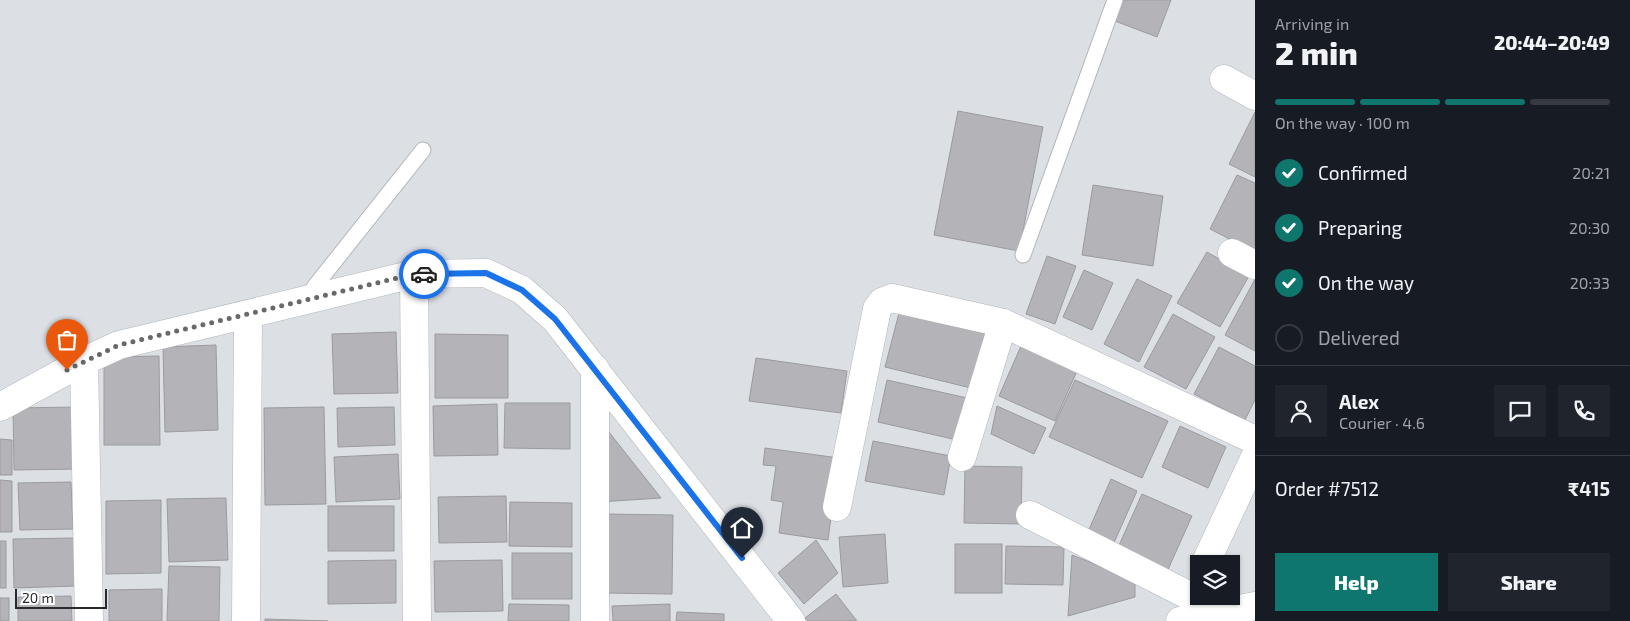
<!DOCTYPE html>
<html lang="en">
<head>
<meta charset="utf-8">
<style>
	body { margin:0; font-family:"Exo 2",sans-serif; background:#20242c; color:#f1f3f6; height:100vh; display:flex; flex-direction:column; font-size:19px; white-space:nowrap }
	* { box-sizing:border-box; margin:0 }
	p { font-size:16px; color:#9ea1a6 }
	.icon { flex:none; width:28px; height:28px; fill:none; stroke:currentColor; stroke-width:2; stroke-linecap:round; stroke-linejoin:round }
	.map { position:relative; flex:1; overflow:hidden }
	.sheet { display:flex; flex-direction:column; background:#171b24; width:375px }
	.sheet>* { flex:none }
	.controls { position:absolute; left:1190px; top:555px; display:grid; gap:10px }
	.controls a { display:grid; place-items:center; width:50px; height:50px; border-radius:0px; background:#171b24; box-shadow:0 1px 4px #0004; font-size:25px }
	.scale { position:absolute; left:15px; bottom:12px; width:92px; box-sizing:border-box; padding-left:5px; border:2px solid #28292a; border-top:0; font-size:14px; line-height:18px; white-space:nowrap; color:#28292a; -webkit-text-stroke:4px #fff; paint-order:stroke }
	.pin { position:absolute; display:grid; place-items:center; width:42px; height:42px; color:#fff; margin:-51px -21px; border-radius:50% 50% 50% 0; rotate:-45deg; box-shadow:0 0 5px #0007 }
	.pin .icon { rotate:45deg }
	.courier { position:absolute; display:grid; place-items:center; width:50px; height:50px; margin:-25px; border:4px solid #1a73e8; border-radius:50%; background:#fff; color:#222; box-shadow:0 1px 6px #0007 }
	.head em { font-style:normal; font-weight:800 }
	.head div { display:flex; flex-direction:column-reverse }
	.head { display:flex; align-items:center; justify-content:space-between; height:85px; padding:0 20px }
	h1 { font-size:32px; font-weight:800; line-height:38px }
	.bar { display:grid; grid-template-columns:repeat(4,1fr); gap:8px 5px; align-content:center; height:60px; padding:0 20px }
	.bar i { height:6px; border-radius:4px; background:#363941 }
	.bar .active { background:#0f766e }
	.bar p { grid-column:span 4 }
	.line { display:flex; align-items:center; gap:12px; padding:0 20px; border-top:1px solid #363941 }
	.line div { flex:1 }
	.round { display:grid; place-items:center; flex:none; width:52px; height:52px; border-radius:0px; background:#20242c }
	ol { padding:0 20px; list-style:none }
	li { display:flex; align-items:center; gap:15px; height:55px }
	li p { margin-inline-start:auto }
	li .icon { padding:5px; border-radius:50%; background:#0f766e; color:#fff; stroke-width:4 }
	li:last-child { color:#9ea1a6 }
	li i { width:28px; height:28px; border:2px solid #363941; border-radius:50% }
	.button { display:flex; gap:10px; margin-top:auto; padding:10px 20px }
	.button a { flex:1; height:58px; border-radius:0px; background:#0f766e; color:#fff; font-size:20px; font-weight:800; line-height:58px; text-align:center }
	.button a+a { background:#20242c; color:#f1f3f6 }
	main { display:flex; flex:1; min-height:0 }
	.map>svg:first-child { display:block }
</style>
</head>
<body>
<main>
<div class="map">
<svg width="1255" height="621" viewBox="0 0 1255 621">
	<rect width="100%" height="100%" fill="#dcdfe4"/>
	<g fill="#b4b3b8" stroke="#9b9b9f">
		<path d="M1124 0H1171L1157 37 1115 21Z"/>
		<path d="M958 111 1043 127 1019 251 934 235Z"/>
		<path d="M1255 112V177L1229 164Z"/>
		<path d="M1237 175 1255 183V252L1210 229Z"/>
		<path d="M1093 185 1163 196 1153 266 1082 255Z"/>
		<path d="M1207 252 1249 276 1220 327 1177 303Z"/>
		<path d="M1047 256 1076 266 1055 324 1026 314Z"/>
		<path d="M1084 270 1113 283 1092 330 1063 317Z"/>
		<path d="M1137 279 1172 296 1139 362 1104 344Z"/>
		<path d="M1255 279V351L1225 335Z"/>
		<path d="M899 313 992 335 979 390 885 367Z"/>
		<path d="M1173 314 1215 337 1186 389 1144 367Z"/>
		<path d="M396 332 398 393 334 394 332 334Z"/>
		<path d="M435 334 508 335V398H435Z"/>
		<path d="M216 345 218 430 165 432 163 347Z"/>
		<path d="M1021 346 1077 371 1055 421 999 396Z"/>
		<path d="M1219 347 1255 366V400L1245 420 1194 394Z"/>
		<path d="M159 356 160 445H104V357Z"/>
		<path d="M756 358 847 371 841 413 749 401Z"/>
		<path d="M887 380 967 398 957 440 878 422Z"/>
		<path d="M1075 380 1168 421 1142 478 1049 437Z"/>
		<path d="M505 403H570V449L504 448Z"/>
		<path d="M497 404 498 455 434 456 433 406Z"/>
		<path d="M997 406 1046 428 1034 454 991 434Z"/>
		<path d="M78 407 79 469 14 470 13 408Z"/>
		<path d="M324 407 326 504 265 505 264 408Z"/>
		<path d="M394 407 395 445 338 447 337 408Z"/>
		<path d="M1180 426 1226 447 1208 488 1162 467Z"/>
		<path d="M605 427 661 498 599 502Z"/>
		<path d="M0 439 12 440V475H0Z"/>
		<path d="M873 441 951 456 944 495 865 481Z"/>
		<path d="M765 448 839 458 828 540 779 533 783 502 771 500 776 466 763 465Z"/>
		<path d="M398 454 400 499 336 502 334 457Z"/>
		<path d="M965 466 1022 467 1021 524 964 523Z"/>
		<path d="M1111 479 1137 491 1113 545 1087 534Z"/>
		<path d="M0 480 12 481V532H0Z"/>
		<path d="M71 482 73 529 20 530 18 483Z"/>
		<path d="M1142 494 1192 516 1166 574 1116 552Z"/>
		<path d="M506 496 507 542 439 543 438 497Z"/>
		<path d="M226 498 228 560 169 562 167 499Z"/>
		<path d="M161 500V573L106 574V501Z"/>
		<path d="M510 502 572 503V547L509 546Z"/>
		<rect x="328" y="506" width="66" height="45"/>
		<path d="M605 514 673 515 672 594 604 593Z"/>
		<path d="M885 534 888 583 843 587 839 537Z"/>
		<path d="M75 538 76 586 14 588 13 539Z"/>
		<path d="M816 540 838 573 804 604 778 573Z"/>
		<rect x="0" y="541" width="6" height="47"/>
		<rect x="955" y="544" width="47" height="49"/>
		<path d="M1006 546 1064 547 1063 585 1005 584Z"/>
		<rect x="512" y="553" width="60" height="46"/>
		<path d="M1072 555 1135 580V597L1068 616Z"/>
		<path d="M396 560V603L328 604V561Z"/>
		<path d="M502 560 503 611 435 612 434 561Z"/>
		<path d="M169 566 220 567 219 621H167Z"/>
		<path d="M162 589V621H109V590Z"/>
		<path d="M836 594 857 621H808L805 618Z"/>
		<path d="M71 596 72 621H18V597Z"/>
		<rect x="0" y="598" width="9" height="23"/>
		<path d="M509 604 569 605V621H508Z"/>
		<path d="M670 604V621H613L612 606Z"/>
		<path d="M677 612 724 614V621H676Z"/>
		<path d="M265 619 328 621H265Z"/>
	</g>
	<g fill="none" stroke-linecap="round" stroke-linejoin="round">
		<defs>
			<g id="lane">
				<path d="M1023 255 1115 0"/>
				<path d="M306 300 315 286 423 150"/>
			</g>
			<g id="street">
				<path d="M1224 79 1255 96"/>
				<path d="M1232 253 1255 265"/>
				<path d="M414 274 417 621"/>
				<path d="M84 361 89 621"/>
				<path d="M595 369V621"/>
				<path d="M0 407 84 361 119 345 414 274 486 273 522 290 555 319 791 621"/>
				<path d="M962 457 1003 323"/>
				<path d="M837 507 877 309 882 302 892 298 1003 323 1255 440"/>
				<path d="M1030 515 1190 596"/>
				<path d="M1205 564 1255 457"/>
				<path d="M246 621 248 315"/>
				<path d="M1180 621 1255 606"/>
			</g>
		</defs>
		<use href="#lane" stroke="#b3b6ba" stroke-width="17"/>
		<use href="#street" stroke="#b3b6ba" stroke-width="29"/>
		<use href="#lane" stroke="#fff" stroke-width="15"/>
		<use href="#street" stroke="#fff" stroke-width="28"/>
	</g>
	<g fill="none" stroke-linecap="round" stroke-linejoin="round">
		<path stroke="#67696b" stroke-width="5" stroke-dasharray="0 9" d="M67 370 119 345 414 274H424"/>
		<path stroke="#1a73e8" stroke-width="6" d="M424 274 486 273 522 290 555 319 742 558"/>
	</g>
</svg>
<div class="controls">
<a><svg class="icon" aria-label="layers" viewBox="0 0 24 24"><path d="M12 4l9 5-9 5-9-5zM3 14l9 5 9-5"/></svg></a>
</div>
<div class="scale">20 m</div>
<div class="pin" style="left:67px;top:370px;background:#ea580c"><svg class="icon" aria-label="bag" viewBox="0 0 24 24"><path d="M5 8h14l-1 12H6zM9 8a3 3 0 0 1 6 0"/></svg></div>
<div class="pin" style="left:742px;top:558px;background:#1f2937"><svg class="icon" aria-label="home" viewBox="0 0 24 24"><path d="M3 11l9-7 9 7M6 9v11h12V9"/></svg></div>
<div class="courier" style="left:424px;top:274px"><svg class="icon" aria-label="car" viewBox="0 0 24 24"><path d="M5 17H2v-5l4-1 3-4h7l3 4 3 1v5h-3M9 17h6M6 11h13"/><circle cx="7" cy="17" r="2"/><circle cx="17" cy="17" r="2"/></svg></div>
</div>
<section class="sheet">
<div class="head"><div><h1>2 min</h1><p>Arriving in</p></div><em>20:44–20:49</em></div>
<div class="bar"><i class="active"></i><i class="active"></i><i class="active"></i><i></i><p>On the way · 100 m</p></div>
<ol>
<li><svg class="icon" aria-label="check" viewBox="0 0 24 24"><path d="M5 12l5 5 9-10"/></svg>Confirmed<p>20:21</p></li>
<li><svg class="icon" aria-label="check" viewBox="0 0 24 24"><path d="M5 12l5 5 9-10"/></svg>Preparing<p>20:30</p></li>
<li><svg class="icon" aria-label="check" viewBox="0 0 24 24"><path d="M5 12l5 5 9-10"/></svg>On the way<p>20:33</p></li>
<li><i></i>Delivered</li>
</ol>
<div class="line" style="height:90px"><a class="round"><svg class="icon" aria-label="person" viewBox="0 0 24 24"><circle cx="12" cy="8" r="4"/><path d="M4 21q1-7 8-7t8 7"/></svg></a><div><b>Alex</b><p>Courier · 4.6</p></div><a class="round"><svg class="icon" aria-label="chat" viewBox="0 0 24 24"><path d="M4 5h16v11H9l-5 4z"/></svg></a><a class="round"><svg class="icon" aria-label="phone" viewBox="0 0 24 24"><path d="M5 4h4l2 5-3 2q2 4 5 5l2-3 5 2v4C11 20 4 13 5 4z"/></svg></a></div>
<div class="line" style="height:65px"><div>Order #7512</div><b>₹415</b></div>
<div class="button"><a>Help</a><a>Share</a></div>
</section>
</main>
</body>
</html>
